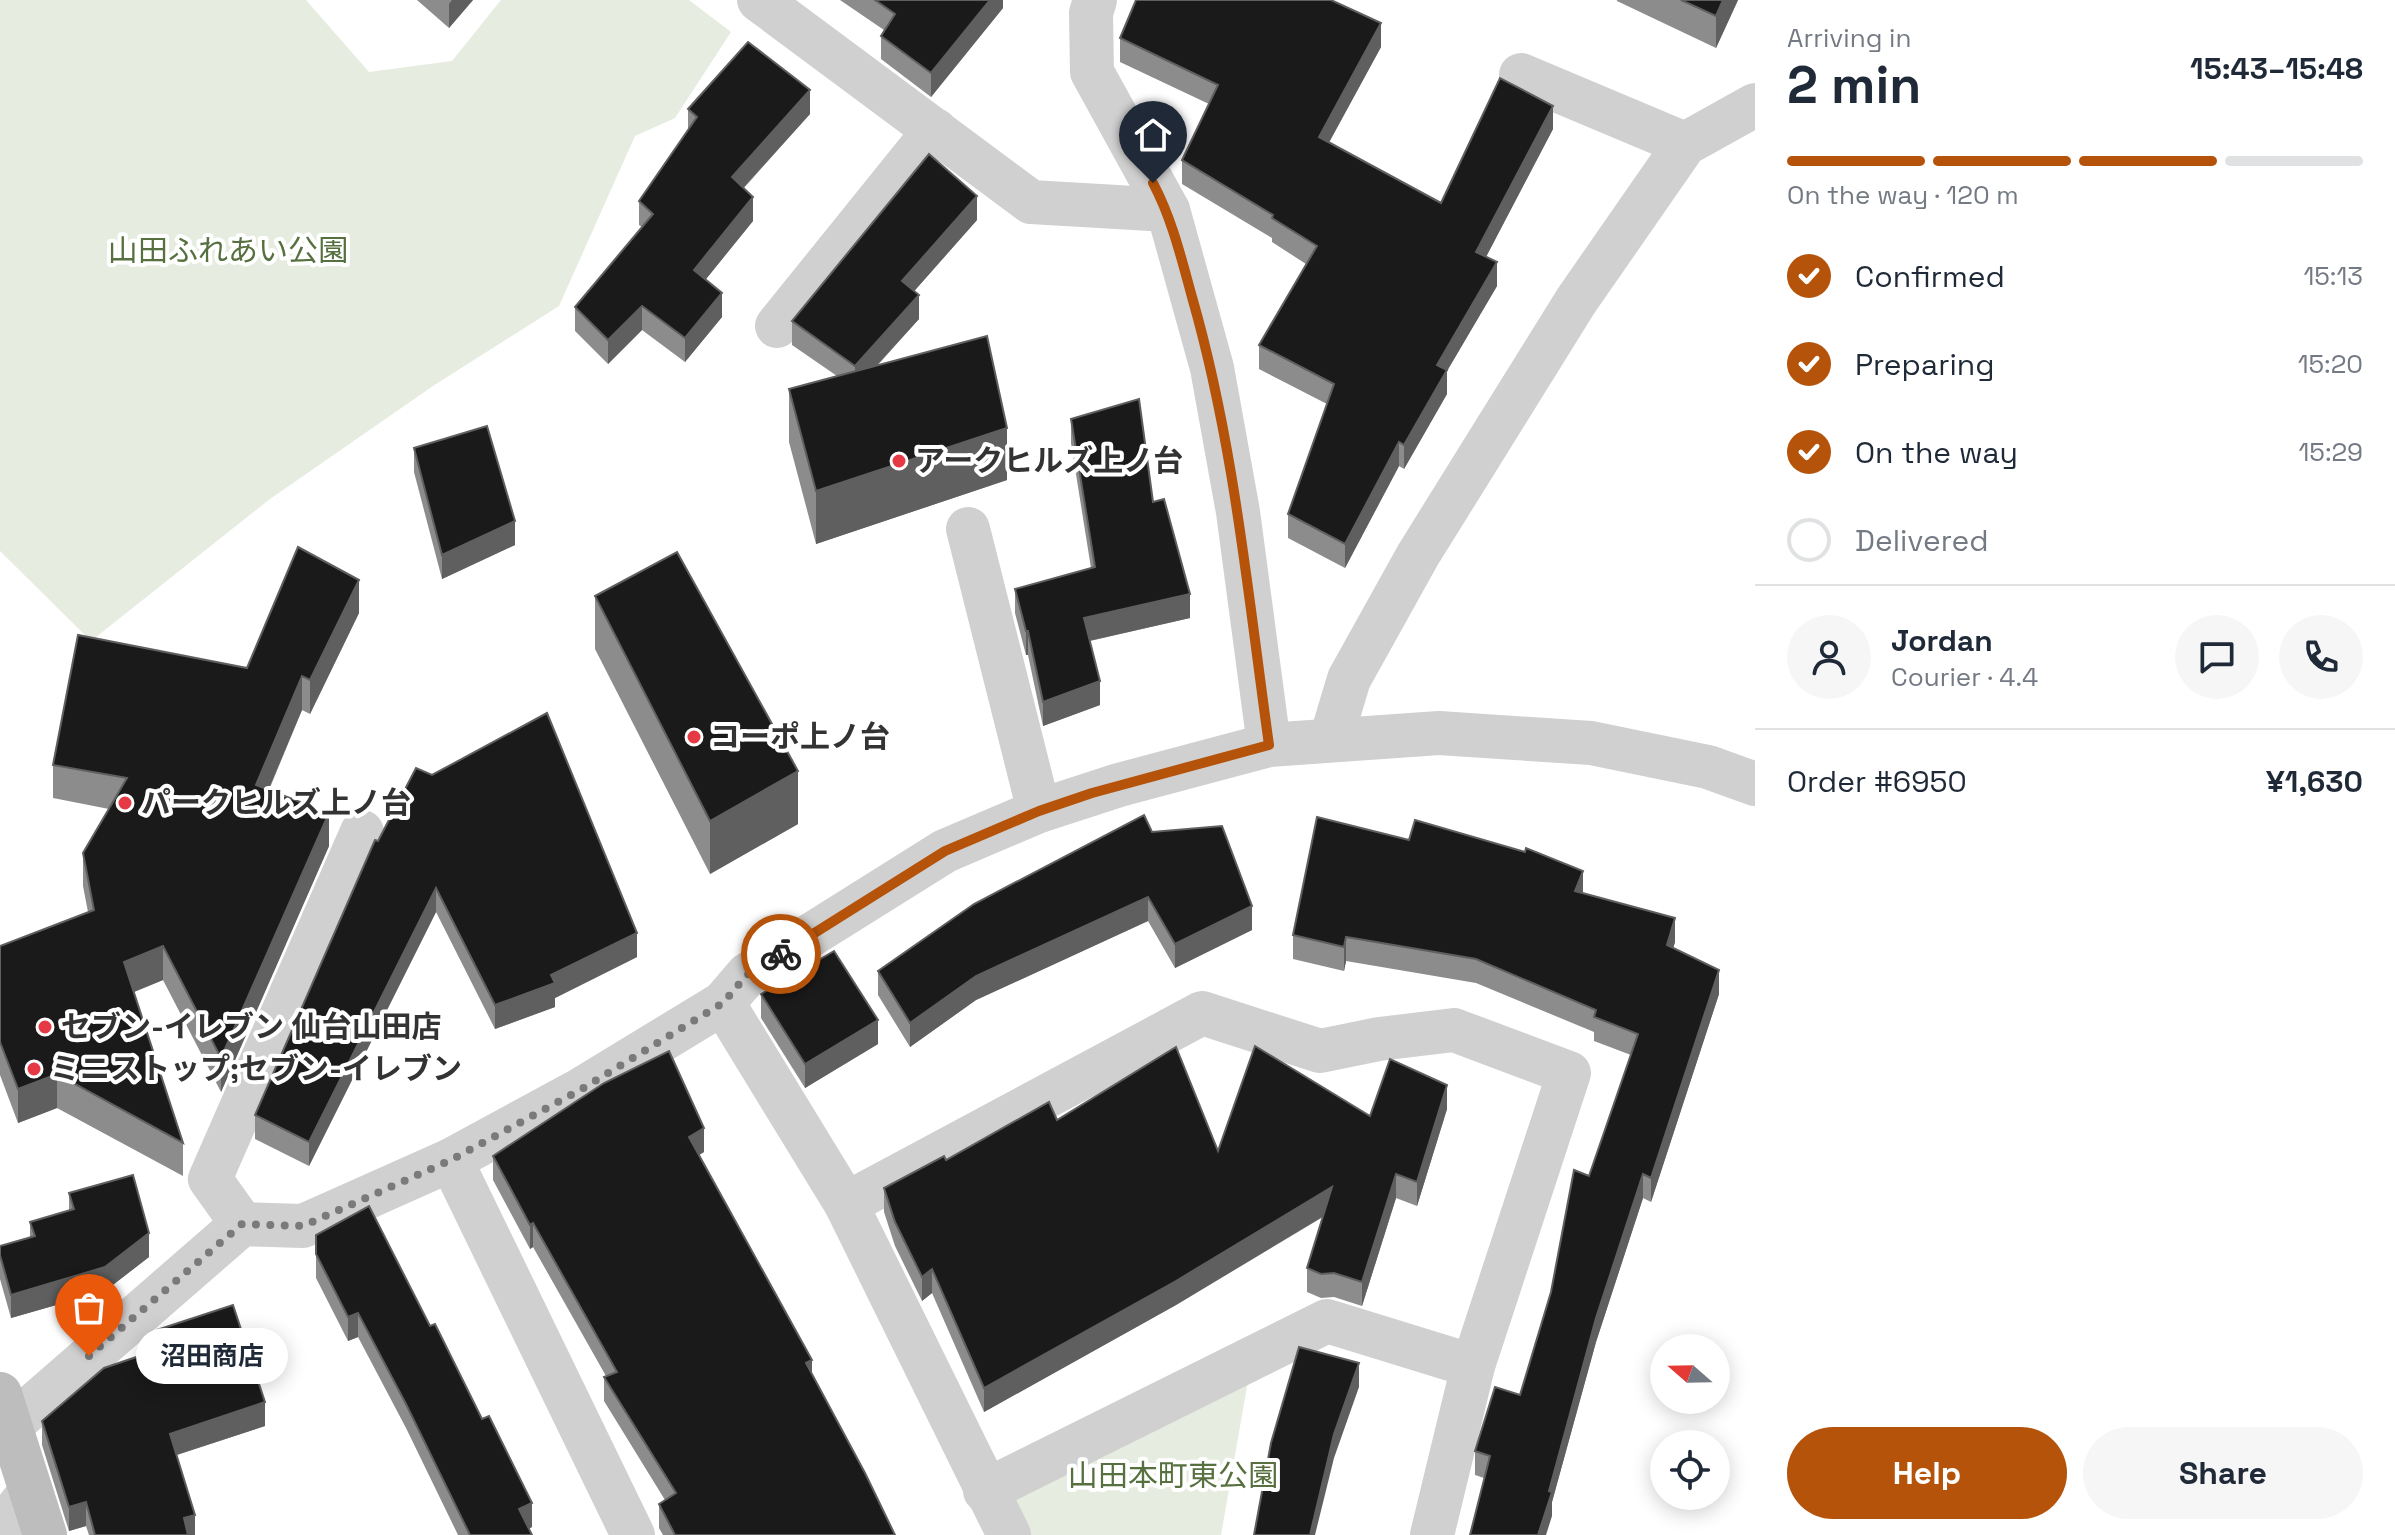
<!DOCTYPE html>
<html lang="en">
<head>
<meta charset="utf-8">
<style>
	body { margin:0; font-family:"Space Grotesk","Noto Sans JP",sans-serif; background:#f6f6f7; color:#1f2937; height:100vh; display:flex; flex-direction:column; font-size:30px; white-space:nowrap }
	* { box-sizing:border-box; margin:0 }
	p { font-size:26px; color:#747a83 }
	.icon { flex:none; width:44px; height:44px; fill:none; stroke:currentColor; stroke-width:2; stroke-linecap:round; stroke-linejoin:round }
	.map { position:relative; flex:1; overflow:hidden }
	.panel { display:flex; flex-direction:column; background:#fff; width:640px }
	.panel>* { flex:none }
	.needle { width:52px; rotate:290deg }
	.fabs { position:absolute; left:1650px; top:1334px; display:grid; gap:16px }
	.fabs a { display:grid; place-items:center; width:80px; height:80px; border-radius:50%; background:#fff; box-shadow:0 4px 20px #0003; font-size:40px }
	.pin { position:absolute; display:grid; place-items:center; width:68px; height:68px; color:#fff; margin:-82px -34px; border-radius:50% 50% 50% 0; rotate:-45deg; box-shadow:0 0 8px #0007 }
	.pin .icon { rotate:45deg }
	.courier { position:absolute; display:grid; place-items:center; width:80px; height:80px; margin:-40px; border:6px solid #b45309; border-radius:50%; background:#fff; color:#222; box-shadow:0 2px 10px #0007 }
	.bubble { position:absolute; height:56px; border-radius:28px; background:#fff; box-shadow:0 4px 20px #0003; font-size:26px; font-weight:700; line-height:56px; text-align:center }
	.summary em { font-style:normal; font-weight:700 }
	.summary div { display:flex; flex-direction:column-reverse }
	.summary { display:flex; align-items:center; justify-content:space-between; height:136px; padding:0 32px }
	h1 { font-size:52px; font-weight:700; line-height:60px }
	.bar { display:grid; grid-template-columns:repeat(4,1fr); gap:12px 8px; align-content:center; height:96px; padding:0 32px }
	.bar i { height:10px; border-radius:6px; background:#e0e1e3 }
	.bar .active { background:#b45309 }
	.bar p { grid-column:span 4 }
	.line { display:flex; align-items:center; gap:20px; padding:0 32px; border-top:2px solid #e0e1e3 }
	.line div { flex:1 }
	.round { display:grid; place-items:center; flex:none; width:84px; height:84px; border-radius:42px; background:#f6f6f7 }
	ol { padding:0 32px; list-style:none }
	li { display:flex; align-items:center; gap:24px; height:88px }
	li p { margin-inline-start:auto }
	li .icon { padding:8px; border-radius:50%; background:#b45309; color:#fff; stroke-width:4 }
	li:last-child { color:#747a83 }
	li i { width:44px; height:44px; border:4px solid #e0e1e3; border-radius:50% }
	.cta { display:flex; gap:16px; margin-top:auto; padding:16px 32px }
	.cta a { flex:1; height:92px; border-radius:48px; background:#b45309; color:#fff; font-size:32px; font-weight:700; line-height:92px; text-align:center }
	.cta a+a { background:#f6f6f7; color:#1f2937 }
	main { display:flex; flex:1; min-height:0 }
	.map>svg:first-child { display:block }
</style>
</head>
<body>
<main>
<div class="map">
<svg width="1755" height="1535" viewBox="0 0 1755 1535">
	<rect width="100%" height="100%" fill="#fff"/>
	<g fill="#e6ecdf">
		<path d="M0 0H306L369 72 452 61 501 0H689L731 32 675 118 635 136 559 306 433 386 270 499 91 641 0 551Z"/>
		<path d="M1249 1375 1221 1535H1029L1009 1495Z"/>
	</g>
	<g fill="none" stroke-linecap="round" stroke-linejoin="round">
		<g stroke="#d0d0d0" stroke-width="44">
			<path d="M759 0 1031 202 1168 210"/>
			<path d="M1095 0 1091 13 1092 72 1168 210 1212 368 1238 512 1269 745"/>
			<path d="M1521 75 1685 144"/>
			<path d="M777 326 935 130"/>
			<path d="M968 529 1039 811"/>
			<path d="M1331 739 1349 679 1418 555 1576 301 1685 144 1755 105"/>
			<path d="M723 1003 846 1204 1009 1535"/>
			<path d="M451 1160 633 1535"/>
			<path d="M846 1204 1202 1013 1320 1051 1379 1039 1454 1030 1569 1073 1473 1366 1432 1535"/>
			<path d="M242 1224 210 1179 362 832"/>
			<path d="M10 1426 242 1224 303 1226 451 1160 580 1090 723 1003 747 975 945 851 1039 811 1119 785 1269 745 1439 733 1591 743 1708 767 1755 784"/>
			<path d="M985 1491 1327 1321 1473 1366"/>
			<path d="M0 1530 31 1491"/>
		</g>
		<path stroke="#bdbdbd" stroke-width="44" d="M0 1394 45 1535"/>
	</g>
	<g fill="#8c8c8c">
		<path d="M417 0H473L449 28Z"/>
		<path d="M840 0H1003V8L931 97 881 59V36L884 30Z"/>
		<path d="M1617 0H1738L1716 48 1617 1Z"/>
		<path d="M1120 38 1381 47 1329 142 1441 203 1553 129 1486 257 1497 286 1447 371V394L1404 469 1399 466 1345 568 1288 538V514L1327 404 1259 369V345L1306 264 1272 242V238L1182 184V160L1209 104 1120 62Z"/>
		<path d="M688 109 810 114 744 188 753 221 705 280 722 317 685 362 642 330 608 364 575 331V307L642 227 639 225V201L688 130Z"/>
		<path d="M977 220 914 291 919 319 877 366 1007 480 816 544 789 442V389L837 376 792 345V321Z"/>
		<path d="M1071 419 1153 502 1190 618 1090 641 1100 705 1043 726 1028 655H1026L1015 613V589L1091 568 1071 443Z"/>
		<path d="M414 448 515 545 442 579 414 472Z"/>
		<path d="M595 596 798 824 710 874 595 649Z"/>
		<path d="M359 613 310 714 302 710 269 790 329 846 221 1092 163 980 134 992 183 1143V1176L57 1108 18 1123 0 1075V946L88 912 83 886V853L109 809 53 798V765Z"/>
		<path d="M1152 832 1252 930 1175 968 1148 921 976 1000 910 1047 878 995V971Z"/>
		<path d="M375 840 637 957 555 998V1007L495 1029 436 912 309 1166 255 1139V1115Z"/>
		<path d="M1583 893 1675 942 1673 948 1719 994 1651 1202 1643 1198 1596 1342 1552 1502V1516L1484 1478 1475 1475V1451L1520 1395 1589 1176 1631 1055 1594 1041V1032L1476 983 1346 961 1344 971 1293 959V935Z"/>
		<path d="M761 994 878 1044 805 1088 761 1018Z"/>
		<path d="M1447 1109 1417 1206 1396 1198 1362 1306 1334 1297 1321 1298 1307 1292V1268L1323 1217 1176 1305 984 1412 932 1293 922 1301 895 1246 884 1212V1188L946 1160 1057 1120 1218 1151 1370 1116Z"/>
		<path d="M704 1152 699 1155 895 1535H663L659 1528V1504L665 1500 604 1401V1377L606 1376 533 1247 530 1249 493 1180V1156Z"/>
		<path d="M69 1193 149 1257 105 1291 11 1318 0 1279V1246L30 1237V1222L69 1210Z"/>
		<path d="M316 1235 532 1527 529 1529 532 1535H458L406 1428 358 1337 348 1341 316 1278Z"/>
		<path d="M157 1330 265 1426 177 1455 195 1535H89L86 1526 69 1531 42 1445V1421L157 1350Z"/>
	</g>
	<g fill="#5f5f5f">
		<path d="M452 0H473L449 28V4Z"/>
		<path d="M990 0H1003V8L931 97V73Z"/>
		<path d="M1723 0H1738L1716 48V16Z"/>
		<path d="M1381 23V47L1319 161V137Z"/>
		<path d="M810 90V114L732 200V177Z"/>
		<path d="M1553 106V129L1476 276V252Z"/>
		<path d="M977 196V220L902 305V281Z"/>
		<path d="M753 197V221L694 294V270Z"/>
		<path d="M1497 262V286L1447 371V394L1404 469V445L1437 365Z"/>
		<path d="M722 293V317L685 362V338Z"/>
		<path d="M919 295V319L855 389V366Z"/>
		<path d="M642 306V330L608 364V340Z"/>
		<path d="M1007 428V480L816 544V491Z"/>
		<path d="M1399 442V466L1345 568V544Z"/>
		<path d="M515 521V545L442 579V555Z"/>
		<path d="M359 580V613L310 714V680Z"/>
		<path d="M1190 594V618L1084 642V618Z"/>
		<rect x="1026" y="631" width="2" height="24"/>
		<path d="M302 676V710L256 819V785Z"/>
		<path d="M1100 681V705L1043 726V702Z"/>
		<path d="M798 771V824L710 874V821Z"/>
		<path d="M329 813V846L221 1092V1058Z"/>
		<path d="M1583 871V895L1575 891Z"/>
		<path d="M436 888V912L309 1166V1142Z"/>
		<path d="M1148 897V921L976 1000 910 1047V1023L976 976Z"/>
		<path d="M1252 906V930L1175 968V944Z"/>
		<path d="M1675 918V942L1667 969V945Z"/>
		<path d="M637 933V957L555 998V1007L495 1029V1005L551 975Z"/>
		<path d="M1346 937V961L1344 971V947Z"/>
		<path d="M163 946V980L124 996V962Z"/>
		<path d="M1719 970V994L1651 1202V1178Z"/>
		<path d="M878 1020V1044L805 1088V1064Z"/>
		<path d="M57 1074V1108L18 1123V1089Z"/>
		<path d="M1447 1085V1109L1417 1206V1182Z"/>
		<path d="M704 1128V1152L689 1161V1137Z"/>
		<path d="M1396 1174V1198L1362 1306V1282Z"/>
		<path d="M1643 1174V1198L1596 1342 1552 1502V1516L1546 1535H1538L1549 1491 1596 1318Z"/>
		<path d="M1332 1187V1211L1176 1305 984 1412V1388Z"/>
		<path d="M533 1223V1247L530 1249V1225Z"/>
		<path d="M149 1233V1257L105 1291 11 1318V1295Z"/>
		<path d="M932 1269V1293L922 1301V1277Z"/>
		<path d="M358 1313V1337L348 1341V1317Z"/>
		<path d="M812 1360V1384L806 1363Z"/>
		<path d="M1359 1363V1387L1334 1458 1315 1535H1310L1334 1434Z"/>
		<path d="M265 1402V1426L170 1457V1434Z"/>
		<path d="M86 1502V1526L69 1531V1507Z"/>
		<path d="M532 1503V1527L519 1533V1509Z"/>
		<path d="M195 1515V1535H184V1518Z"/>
	</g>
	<g fill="#1a1a1a" stroke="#5f5f5f" stroke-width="2">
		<path d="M875 0H990L931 73 881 36 895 14Z"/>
		<path d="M1136 0H1331L1381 23 1319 137 1441 203 1500 78 1553 106 1476 252 1497 262 1437 365 1447 370 1404 445 1399 442 1345 544 1288 514 1334 384 1259 345 1317 246 1272 218 1273 215 1182 160 1218 85 1120 38Z"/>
		<path d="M1681 0H1723L1716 16Z"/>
		<path d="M748 42 810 90 732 177 753 197 694 270 722 293 685 338 642 306 608 340 575 307 653 214 639 201 697 117 688 109Z"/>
		<path d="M929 154 977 196 902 281 919 295 855 366 792 321Z"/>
		<path d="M987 336 1007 428 816 491 789 389Z"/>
		<path d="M1139 399 1153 502 1164 499 1190 594 1084 618 1100 681 1043 702 1028 631H1026L1015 589 1095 567 1071 419Z"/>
		<path d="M487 426 515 521 442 555 414 448Z"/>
		<path d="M298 547 359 580 310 680 302 676 256 785 329 813 221 1058 163 946 124 962 183 1143 57 1074 18 1089 0 1042V946L94 910 83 853 127 778 53 765 78 635 247 668Z"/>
		<path d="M677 552 798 771 710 821 595 596Z"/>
		<path d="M547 713 637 933 551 975 555 983 495 1005 436 888 309 1142 255 1115 375 840 378 841 416 768 432 775Z"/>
		<path d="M1144 815 1152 832 1222 826 1252 906 1175 944 1148 897 976 976 910 1023 878 971 974 904Z"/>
		<path d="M1317 817 1409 840 1415 820 1525 852 1526 848 1583 871 1575 891 1675 918 1667 945 1719 970 1651 1178 1643 1174 1596 1318 1549 1491 1552 1492 1538 1535H1470L1490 1456 1475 1451 1495 1387 1520 1395 1551 1292 1574 1170 1589 1176 1638 1034 1594 1017 1596 1010 1476 959 1346 937 1344 947 1293 935Z"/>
		<path d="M834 951 878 1020 805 1064 761 994Z"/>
		<path d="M1255 1046 1370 1116 1390 1059 1447 1085 1417 1182 1396 1174 1362 1282 1334 1273 1321 1274 1307 1268 1332 1187 1176 1281 984 1388 932 1269 922 1277 895 1222 884 1188 944 1156 946 1160 1049 1102 1057 1120 1176 1047 1218 1151Z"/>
		<path d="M669 1051 704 1128 689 1137 812 1360 806 1363 865 1473 895 1535H675L659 1504 676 1493 604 1377 617 1372 533 1223 530 1225 493 1156 604 1083Z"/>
		<path d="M133 1175 149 1233 105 1267 11 1295 0 1255V1246L35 1236 30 1222 74 1209 69 1193Z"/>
		<path d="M369 1206 430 1326 435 1324 482 1419 489 1416 532 1503 519 1509 532 1535H470L406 1404 358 1313 348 1317 316 1254V1235Z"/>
		<path d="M233 1305 265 1402 170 1434 195 1515 184 1518 188 1535H95L86 1502 69 1507 42 1421 104 1368 163 1348 157 1330Z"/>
		<path d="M1299 1347 1359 1363 1334 1434 1310 1535H1254L1271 1443Z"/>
	</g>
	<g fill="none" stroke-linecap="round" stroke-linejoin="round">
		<path stroke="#7a7a7a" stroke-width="8" stroke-dasharray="0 14.4" d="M89 1356 242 1224 303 1226 451 1160 580 1090 723 1003 747 975 781 954"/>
		<path stroke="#b45309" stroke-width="10" d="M781 954 945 851 1039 811 1092 793 1269 745C1248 595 1234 443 1192 297 1181 257 1172 219 1153 183"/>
	</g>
	<g fill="#e63946" stroke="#fff" stroke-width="3">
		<circle cx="899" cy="461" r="8"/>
		<circle cx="694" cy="737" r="8"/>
		<circle cx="125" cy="803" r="8"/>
		<circle cx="45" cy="1027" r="8"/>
		<circle cx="34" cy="1069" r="8"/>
	</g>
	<g text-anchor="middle" stroke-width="8" stroke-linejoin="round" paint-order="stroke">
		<g font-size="30" fill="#56703f" stroke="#fff">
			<text x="228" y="261">山田ふれあい公園</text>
			<text x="1173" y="1486">山田本町東公園</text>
		</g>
		<g font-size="30" font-weight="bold" fill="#333" stroke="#fff" text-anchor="start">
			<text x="915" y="471">アークヒルズ上ノ台</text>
			<text x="710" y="747">コーポ上ノ台</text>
			<text x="141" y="813">パークヒルズ上ノ台</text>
			<text x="61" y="1037">セブン-イレブン 仙台山田店</text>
			<text x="50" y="1079">ミニストップ;セブン-イレブン</text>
		</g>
	</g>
</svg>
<div class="fabs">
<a><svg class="needle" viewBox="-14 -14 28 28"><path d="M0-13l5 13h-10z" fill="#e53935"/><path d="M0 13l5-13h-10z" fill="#747a83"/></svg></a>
<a><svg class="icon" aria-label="locate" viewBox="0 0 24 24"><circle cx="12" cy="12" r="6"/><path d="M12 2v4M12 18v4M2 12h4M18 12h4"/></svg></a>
</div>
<div class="pin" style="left:89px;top:1356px;background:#ea580c"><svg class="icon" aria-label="bag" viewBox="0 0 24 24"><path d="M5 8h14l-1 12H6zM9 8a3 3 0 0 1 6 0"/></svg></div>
<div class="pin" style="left:1153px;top:183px;background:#1f2937"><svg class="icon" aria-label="home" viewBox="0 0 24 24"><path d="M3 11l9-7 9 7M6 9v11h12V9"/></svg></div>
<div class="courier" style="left:781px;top:954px"><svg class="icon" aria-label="bike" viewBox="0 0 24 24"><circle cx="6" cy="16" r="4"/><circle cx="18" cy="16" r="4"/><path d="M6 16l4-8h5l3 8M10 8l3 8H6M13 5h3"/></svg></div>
<div class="bubble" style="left:136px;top:1328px;width:152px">沼田商店</div>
</div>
<section class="panel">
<div class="summary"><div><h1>2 min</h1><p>Arriving in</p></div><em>15:43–15:48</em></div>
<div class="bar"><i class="active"></i><i class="active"></i><i class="active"></i><i></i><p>On the way · 120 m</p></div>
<ol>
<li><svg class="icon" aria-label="check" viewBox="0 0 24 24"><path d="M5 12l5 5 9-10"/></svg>Confirmed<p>15:13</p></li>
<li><svg class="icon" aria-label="check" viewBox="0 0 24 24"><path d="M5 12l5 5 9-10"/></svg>Preparing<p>15:20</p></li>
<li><svg class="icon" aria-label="check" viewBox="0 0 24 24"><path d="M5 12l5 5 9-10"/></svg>On the way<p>15:29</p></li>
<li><i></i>Delivered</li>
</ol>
<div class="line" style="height:144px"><a class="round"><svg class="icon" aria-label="person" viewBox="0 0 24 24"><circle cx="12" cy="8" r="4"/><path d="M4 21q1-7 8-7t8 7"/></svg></a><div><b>Jordan</b><p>Courier · 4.4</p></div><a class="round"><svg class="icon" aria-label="chat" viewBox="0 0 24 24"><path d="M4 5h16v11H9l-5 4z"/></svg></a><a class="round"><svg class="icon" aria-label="phone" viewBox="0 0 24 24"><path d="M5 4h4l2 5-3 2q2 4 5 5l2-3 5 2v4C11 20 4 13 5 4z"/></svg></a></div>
<div class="line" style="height:104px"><div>Order #6950</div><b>¥1,630</b></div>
<div class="cta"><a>Help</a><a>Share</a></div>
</section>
</main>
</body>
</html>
